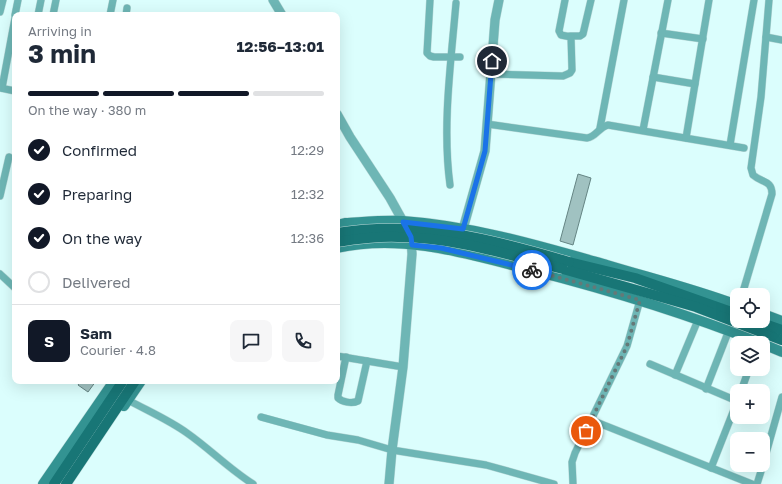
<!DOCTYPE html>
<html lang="en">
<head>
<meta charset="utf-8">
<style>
	body { margin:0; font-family:"Golos Text",sans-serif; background:#f6f6f7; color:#1f2937; height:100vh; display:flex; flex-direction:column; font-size:15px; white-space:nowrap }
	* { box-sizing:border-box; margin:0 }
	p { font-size:13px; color:#747a83 }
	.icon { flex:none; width:22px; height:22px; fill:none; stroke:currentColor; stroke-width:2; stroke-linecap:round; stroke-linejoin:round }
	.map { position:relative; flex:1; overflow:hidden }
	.drawer { position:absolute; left:12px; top:12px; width:328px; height:372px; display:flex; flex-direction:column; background:#fff; border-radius:8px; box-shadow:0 4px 16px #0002 }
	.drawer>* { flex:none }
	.tools { position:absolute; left:730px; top:288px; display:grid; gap:8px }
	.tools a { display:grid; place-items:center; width:40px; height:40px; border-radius:8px; background:#fff; box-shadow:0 4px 16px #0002; font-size:20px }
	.pin { position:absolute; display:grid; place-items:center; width:34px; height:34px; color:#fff; margin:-17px; border:2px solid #fff; border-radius:50%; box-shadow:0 1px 4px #0007 }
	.courier { position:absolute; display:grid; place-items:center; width:40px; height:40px; margin:-20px; border:3px solid #1a73e8; border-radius:50%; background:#fff; color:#222; box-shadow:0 1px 5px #0007 }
	.head em { font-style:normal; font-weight:700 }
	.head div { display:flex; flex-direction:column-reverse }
	.head { display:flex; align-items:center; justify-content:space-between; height:68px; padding:0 16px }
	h1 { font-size:26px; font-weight:700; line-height:30px }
	.bar { display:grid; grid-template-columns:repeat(4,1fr); gap:6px 4px; align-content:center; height:48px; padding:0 16px }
	.bar i { height:5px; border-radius:3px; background:#e0e1e3 }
	.bar .on { background:#111827 }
	.bar p { grid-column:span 4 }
	.line { display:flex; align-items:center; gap:10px; padding:0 16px; border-top:1px solid #e0e1e3 }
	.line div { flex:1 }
	.round { display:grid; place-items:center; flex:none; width:42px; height:42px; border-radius:8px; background:#f6f6f7 }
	ol { padding:0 16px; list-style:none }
	li { display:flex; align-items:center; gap:12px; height:44px }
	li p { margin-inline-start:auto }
	li .icon { padding:4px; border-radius:50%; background:#111827; color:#fff; stroke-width:4 }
	li:last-child { color:#747a83 }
	li i { width:22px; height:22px; border:2px solid #e0e1e3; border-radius:50% }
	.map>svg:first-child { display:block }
</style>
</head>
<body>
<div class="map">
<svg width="782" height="484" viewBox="0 0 782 484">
	<rect width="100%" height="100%" fill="#dbfefd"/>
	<g fill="#a0c2c1" stroke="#658584">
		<path d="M578 174 591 178 573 245 560 241Z"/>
		<path d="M81 381H96L88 392 78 385Z"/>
	</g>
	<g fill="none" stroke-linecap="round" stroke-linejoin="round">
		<defs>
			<g id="minor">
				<path d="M430 0 427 53 430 56 434 57H460"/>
				<path d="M0 12 3 0"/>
				<path d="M15 15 18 0"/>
				<path d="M38 15 41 0"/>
				<path d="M53 15 56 0"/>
				<path d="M110 15 113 0"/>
				<path d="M126 15 127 8"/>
				<path d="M661 33 703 39"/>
				<path d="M570 36H580L583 34 591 0"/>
				<path d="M766 37 782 40"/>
				<path d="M491 74 563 76 570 73 572 70 571 37 561 35 559 31 565 0"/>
				<path d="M653 77 695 84"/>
				<path d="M0 88 15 91"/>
				<path d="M2 88 15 18"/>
				<path d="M487 124 587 138C596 137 599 127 608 125L744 148"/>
				<path d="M600 128 624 0"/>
				<path d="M643 130 668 0"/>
				<path d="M686 138 709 0"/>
				<path d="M730 145 754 0"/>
				<path d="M450 185C442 126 451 62 456 3"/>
				<path d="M0 196 9 157"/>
				<path d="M0 274 15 288"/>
				<path d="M742 295 772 194C772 180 762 183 753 175L751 168 761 97 769 0"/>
				<path d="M337 356 403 367"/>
				<path d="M346 357 338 395V398C342 402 352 404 358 401L367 361"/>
				<path d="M650 364 737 401"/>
				<path d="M675 375 698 320"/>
				<path d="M706 389 729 330"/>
				<path d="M741 391 749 369"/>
				<path d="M128 400C148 411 169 420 187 433 210 449 229 469 253 484"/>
				<path d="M261 417 327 435 358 440 392 450 486 465 554 484"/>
				<path d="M591 420 752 484"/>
				<path d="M763 464 782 397"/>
				<path d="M711 468 737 402"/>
				<path d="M573 484 572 462 575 453 627 346 640 300"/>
				<path d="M757 484 763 465"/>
			</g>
			<g id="tertiary">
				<path d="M273 0 282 15"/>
				<path d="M337 114 350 137 390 198 405 225"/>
				<path d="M463 229 485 151 495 20 499 0"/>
				<path d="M389 484 392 450 403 367 412 254 411 239"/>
			</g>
			<g id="secondary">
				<path d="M337 225 345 223C364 222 384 220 403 221 473 226 540 246 607 265 650 278 694 289 737 305"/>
				<path d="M337 248C402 233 469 254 531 270 609 290 685 313 760 343"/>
				<path d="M763 314 782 321"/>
				<path d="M763 344 782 352"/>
				<path d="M124 406 141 381"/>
				<path d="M43 484 114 381"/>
			</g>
			<g id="primary">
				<path d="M569 262 635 278 737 314"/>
				<path d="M563 269 696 307 782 340"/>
				<path d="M756 321 782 330"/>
				<path d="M54 484 123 381"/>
				<path d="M66 484 135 381"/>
			</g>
		</defs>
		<use href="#minor" stroke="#bad9d8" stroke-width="8"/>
		<use href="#tertiary" stroke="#bad9d8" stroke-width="10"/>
		<use href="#secondary" stroke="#bad9d8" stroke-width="11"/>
		<use href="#primary" stroke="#bad9d8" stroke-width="11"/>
		<use href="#minor" stroke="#6eb6b5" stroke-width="7"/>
		<use href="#tertiary" stroke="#6eb6b5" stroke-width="9"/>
		<use href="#secondary" stroke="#339392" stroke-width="10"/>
		<use href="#primary" stroke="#187676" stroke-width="10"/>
		<defs>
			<g id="primary-bridge">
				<path d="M337 233C418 220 492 239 569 262"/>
				<path d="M337 242C357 239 378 236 398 237 454 237 509 255 563 269"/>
			</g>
		</defs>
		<use href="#primary-bridge" stroke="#bad9d8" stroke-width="11" stroke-linecap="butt"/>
		<use href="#primary-bridge" stroke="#187676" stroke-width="10"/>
	</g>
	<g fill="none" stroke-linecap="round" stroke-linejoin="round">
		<path stroke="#647978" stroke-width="4" stroke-dasharray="0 7.2" d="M532 270 640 300 627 346 586 431"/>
		<path stroke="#1a73e8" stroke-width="5" d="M492 61 485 151 463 229 403 222 411 237 412 245 441 248 532 270"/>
	</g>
</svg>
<div class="tools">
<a><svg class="icon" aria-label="locate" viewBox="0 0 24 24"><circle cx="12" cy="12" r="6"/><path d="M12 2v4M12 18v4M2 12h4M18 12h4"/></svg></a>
<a><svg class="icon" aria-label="layers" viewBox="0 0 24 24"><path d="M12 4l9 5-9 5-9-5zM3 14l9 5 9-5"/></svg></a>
<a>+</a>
<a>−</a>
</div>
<div class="pin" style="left:586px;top:431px;background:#ea580c"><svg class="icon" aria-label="bag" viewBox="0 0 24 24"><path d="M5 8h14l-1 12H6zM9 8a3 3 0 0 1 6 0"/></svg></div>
<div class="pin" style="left:492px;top:61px;background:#1f2937"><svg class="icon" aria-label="home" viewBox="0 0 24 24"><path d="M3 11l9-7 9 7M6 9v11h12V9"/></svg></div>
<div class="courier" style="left:532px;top:270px"><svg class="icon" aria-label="bike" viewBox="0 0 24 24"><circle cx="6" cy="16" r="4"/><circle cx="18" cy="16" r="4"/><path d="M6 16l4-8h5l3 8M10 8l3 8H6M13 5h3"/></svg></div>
<section class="drawer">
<div class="head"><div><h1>3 min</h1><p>Arriving in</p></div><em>12:56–13:01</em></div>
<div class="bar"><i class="on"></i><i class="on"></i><i class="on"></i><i></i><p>On the way · 380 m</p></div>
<ol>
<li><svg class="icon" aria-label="check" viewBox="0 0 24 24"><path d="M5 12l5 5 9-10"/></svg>Confirmed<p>12:29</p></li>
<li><svg class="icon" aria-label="check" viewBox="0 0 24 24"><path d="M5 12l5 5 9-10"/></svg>Preparing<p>12:32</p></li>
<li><svg class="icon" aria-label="check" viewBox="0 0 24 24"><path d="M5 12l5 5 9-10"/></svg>On the way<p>12:36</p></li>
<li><i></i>Delivered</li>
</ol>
<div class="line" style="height:72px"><b class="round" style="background:#111827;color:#fff">S</b><div><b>Sam</b><p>Courier · 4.8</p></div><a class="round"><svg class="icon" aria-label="chat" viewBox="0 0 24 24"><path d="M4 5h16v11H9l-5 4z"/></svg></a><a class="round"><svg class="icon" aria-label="phone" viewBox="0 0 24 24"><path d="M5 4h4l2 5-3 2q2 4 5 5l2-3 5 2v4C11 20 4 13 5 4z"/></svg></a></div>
</section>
</div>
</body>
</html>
